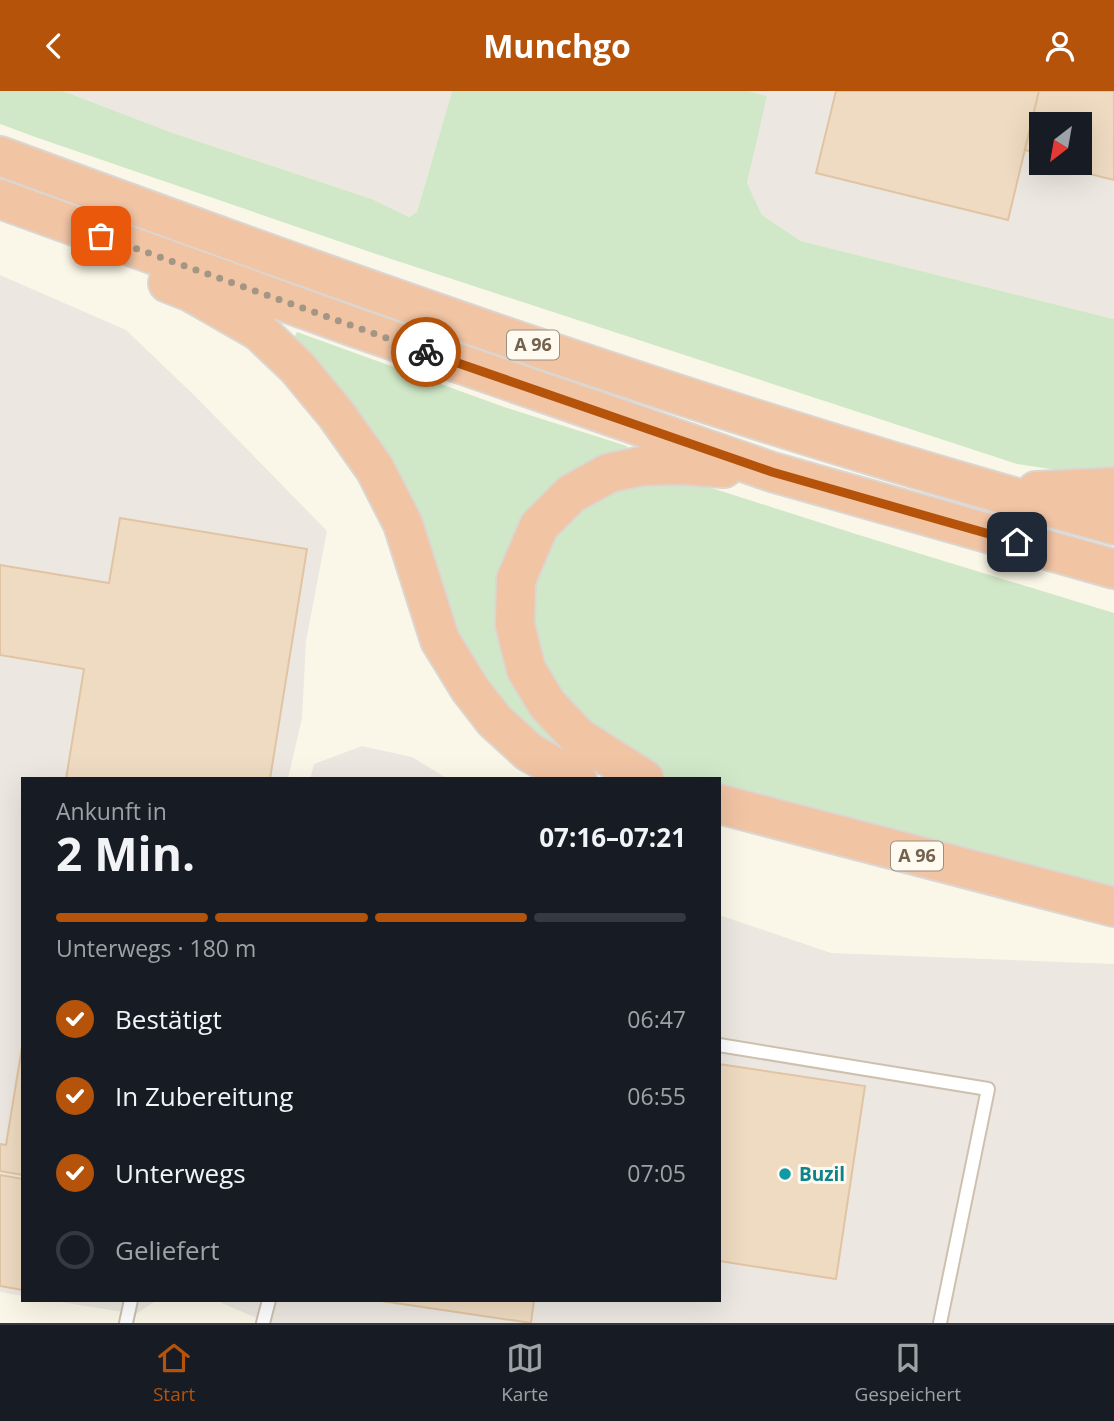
<!DOCTYPE html>
<html lang="de">
<head>
<meta charset="utf-8">
<style>
	body { margin:0; font-family:"Open Sans",sans-serif; background:#242831; color:#f1f3f6; height:100vh; display:flex; flex-direction:column; font-size:26px; white-space:nowrap }
	* { box-sizing:border-box; margin:0 }
	p { font-size:23px; color:#9ea1a6 }
	.icon { flex:none; width:38px; height:38px; fill:none; stroke:currentColor; stroke-width:2; stroke-linecap:round; stroke-linejoin:round }
	.map { position:relative; flex:1; overflow:hidden }
	.sheet { position:absolute; left:21px; top:686px; width:700px; height:525px; display:flex; flex-direction:column; background:#171b24; border-radius:0px; box-shadow:0 7px 28px #0002 }
	.sheet>* { flex:none }
	.needle { width:46px; rotate:211deg }
	.buttons { position:absolute; left:1029px; top:21px; display:grid; gap:14px }
	.buttons a { display:grid; place-items:center; width:63px; height:63px; border-radius:0px; background:#171b24; box-shadow:0 7px 28px #0002; font-size:35px }
	.pin { position:absolute; display:grid; place-items:center; width:60px; height:60px; color:#fff; margin:-30px; border-radius:14px; box-shadow:0 4px 10px #0006 }
	.courier { position:absolute; display:grid; place-items:center; width:70px; height:70px; margin:-35px; border:5px solid #b45309; border-radius:50%; background:#fff; color:#222; box-shadow:0 2px 9px #0007 }
	.overview em { font-style:normal; font-weight:700 }
	.overview div { display:flex; flex-direction:column-reverse }
	.overview { display:flex; align-items:center; justify-content:space-between; height:119px; padding:0 35px }
	h1 { font-size:46px; font-weight:700; line-height:52px }
	.bar { display:grid; grid-template-columns:repeat(4,1fr); gap:10px 7px; align-content:center; height:84px; padding:0 35px }
	.bar i { height:9px; border-radius:5px; background:#363941 }
	.bar .selected { background:#b45309 }
	.bar p { grid-column:span 4 }
	ol { padding:0 35px; list-style:none }
	li { display:flex; align-items:center; gap:21px; height:77px }
	li p { margin-inline-start:auto }
	li .icon { padding:7px; border-radius:50%; background:#b45309; color:#fff; stroke-width:4 }
	li:last-child { color:#9ea1a6 }
	li i { width:38px; height:38px; border:4px solid #363941; border-radius:50% }
	header { display:flex; justify-content:space-between; align-items:center; height:91px; padding:0 35px; background:#b45309; color:#fff; font-size:32px; font-weight:700 }
	.tab-bar { display:flex; justify-content:space-around; align-items:center; height:98px; border-top:2px solid #363941; background:#171b24; font-size:19px; color:#9ea1a6 }
	.tab-bar a { display:grid; justify-items:center; gap:4px }
	.tab-bar .selected { color:#b45309 }
	.map>svg:first-child { display:block }
</style>
</head>
<body>
<header><svg class="icon" aria-label="back" viewBox="0 0 24 24"><path d="M15 5l-7 7 7 7"/></svg>Munchgo<svg class="icon" aria-label="person" viewBox="0 0 24 24"><circle cx="12" cy="8" r="4"/><path d="M4 21q1-7 8-7t8 7"/></svg></header>
<div class="map">
<svg width="1114" height="1232" viewBox="0 0 1114 1232">
	<rect width="100%" height="100%" fill="#fbf7e8"/>
	<g fill="#ece8e1" fill-rule="evenodd">
		<path d="M63 0H452L417 121 409 126 372 108 173 42Z"/>
		<path d="M748 0H1114V228L801 150 762 124 747 92 766 5ZM1041 33H1080V72H1041Z"/>
		<path d="M0 184 126 239 196 306 327 440 306 550 302 627 288 688H23V1205L0 1201Z"/>
		<path d="M362 655 412 666 448 688H310L314 673Z"/>
		<path d="M719 824 831 862 1114 873V1232H268L222 1212 221 1209H719Z"/>
		<path d="M48 1209H157L136 1223Z"/>
	</g>
	<g fill="#d0e8c7">
		<path d="M0 0H63L173 42 372 108 409 126 417 121 452 0H748L767 5 747 92 762 124 801 150 1114 228V382L1090 384 1017 373 376 163 38 47 0 33Z"/>
		<path d="M297 241 507 317 627 355 628 361 503 494 601 677 602 685 570 670 539 650 481 595 290 254Z"/>
		<path d="M671 384 859 444 1114 522V808L719 706V688H670L643 676 596 643 540 576 528 531 531 483 549 444 606 395Z"/>
	</g>
	<g fill="#efdbc2" stroke="#e0c4a3" stroke-width="2">
		<path d="M836 0H1039L1008 129 816 82Z"/>
		<path d="M1039 0H1114V89L1074 79 1075 72H1080V33H1041V63L1025 59Z"/>
		<path d="M120 427 307 458 270 688H66L84 578 0 564V474L109 492Z"/>
		<path d="M23 950V1084L0 1080V1053L6 1054Z"/>
		<path d="M719 973 865 995 836 1188 719 1170Z"/>
		<path d="M0 1084 23 1088V1199L0 1195Z"/>
		<path d="M375 1209H534L531 1232Z"/>
	</g>
	<g fill="none" stroke-linecap="round" stroke-linejoin="round">
		<defs>
			<g id="service">
				<path d="M719 954 988 998 940 1232"/>
				<path d="M126 1232 131 1209"/>
				<path d="M263 1232 269 1209"/>
			</g>
			<g id="motorway">
				<path d="M0 65C366 200 737 332 1114 434"/>
				<path d="M0 108 354 236 772 381 1114 478"/>
				<path d="M168 192 191 201 259 240 297 276 336 323 375 378 403 433 440 549 470 598 494 629 529 661 577 688"/>
				<path d="M1036 400 1114 396"/>
				<path d="M644 688 578 646 547 613 526 578 515 534 516 489 539 435 571 403 609 382 642 375 681 374 724 377"/>
				<path d="M719 713 1114 816"/>
			</g>
		</defs>
		<use href="#service" stroke="#cdc0af" stroke-width="16"/>
		<use href="#motorway" stroke="#dbd6d1" stroke-width="42"/>
		<use href="#service" stroke="#fff" stroke-width="12"/>
		<use href="#motorway" stroke="#f1c4a4" stroke-width="38"/>
	</g>
	<g fill="none" stroke-linecap="round" stroke-linejoin="round">
		<path stroke="#a39684" stroke-width="7" stroke-dasharray="0 12.6" d="M101 145 426 261"/>
		<path stroke="#b45309" stroke-width="9" d="M426 261 772 381 1017 451"/>
	</g>
	<circle fill="#0f9aa8" stroke="#fefaef" stroke-width="2.5" cx="785" cy="1083" r="7"/>
	<g text-anchor="middle" stroke-width="6" stroke-linejoin="round" paint-order="stroke">
		<g fill="#fefaef" stroke="#9d8f7e" stroke-width="2">
			<rect x="507" y="239.5" width="52" height="29" rx="5"/>
			<rect x="891" y="750.5" width="52" height="29" rx="5"/>
		</g>
		<g font-size="18" font-weight="bold" fill="#74614e">
			<text x="533" y="260">A 96</text>
			<text x="917" y="771">A 96</text>
		</g>
		<g font-size="19" font-weight="bold" fill="#0d838f" stroke="#fefaef" text-anchor="start">
			<text x="799" y="1090">Buzil</text>
		</g>
	</g>
</svg>
<div class="buttons">
<a><svg class="needle" viewBox="-14 -14 28 28"><path d="M0-13l5 13h-10z" fill="#e53935"/><path d="M0 13l5-13h-10z" fill="#9ea1a6"/></svg></a>
</div>
<div class="pin" style="left:101px;top:145px;background:#ea580c"><svg class="icon" aria-label="bag" viewBox="0 0 24 24"><path d="M5 8h14l-1 12H6zM9 8a3 3 0 0 1 6 0"/></svg></div>
<div class="pin" style="left:1017px;top:451px;background:#1f2937"><svg class="icon" aria-label="home" viewBox="0 0 24 24"><path d="M3 11l9-7 9 7M6 9v11h12V9"/></svg></div>
<div class="courier" style="left:426px;top:261px"><svg class="icon" aria-label="bike" viewBox="0 0 24 24"><circle cx="6" cy="16" r="4"/><circle cx="18" cy="16" r="4"/><path d="M6 16l4-8h5l3 8M10 8l3 8H6M13 5h3"/></svg></div>
<section class="sheet">
<div class="overview"><div><h1>2 Min.</h1><p>Ankunft in</p></div><em>07:16–07:21</em></div>
<div class="bar"><i class="selected"></i><i class="selected"></i><i class="selected"></i><i></i><p>Unterwegs · 180 m</p></div>
<ol>
<li><svg class="icon" aria-label="check" viewBox="0 0 24 24"><path d="M5 12l5 5 9-10"/></svg>Bestätigt<p>06:47</p></li>
<li><svg class="icon" aria-label="check" viewBox="0 0 24 24"><path d="M5 12l5 5 9-10"/></svg>In Zubereitung<p>06:55</p></li>
<li><svg class="icon" aria-label="check" viewBox="0 0 24 24"><path d="M5 12l5 5 9-10"/></svg>Unterwegs<p>07:05</p></li>
<li><i></i>Geliefert</li>
</ol>
</section>
</div>
<nav class="tab-bar">
<a class="selected"><svg class="icon" aria-label="home" viewBox="0 0 24 24"><path d="M3 11l9-7 9 7M6 9v11h12V9"/></svg>Start</a>
<a><svg class="icon" aria-label="map" viewBox="0 0 24 24"><path d="M3 6l6-2 6 2 6-2v14l-6 2-6-2-6 2zM9 4v14M15 6v14"/></svg>Karte</a>
<a><svg class="icon" aria-label="saved" viewBox="0 0 24 24"><path d="M7 4h10v16l-5-4-5 4z"/></svg>Gespeichert</a>
</nav>
</body>
</html>
